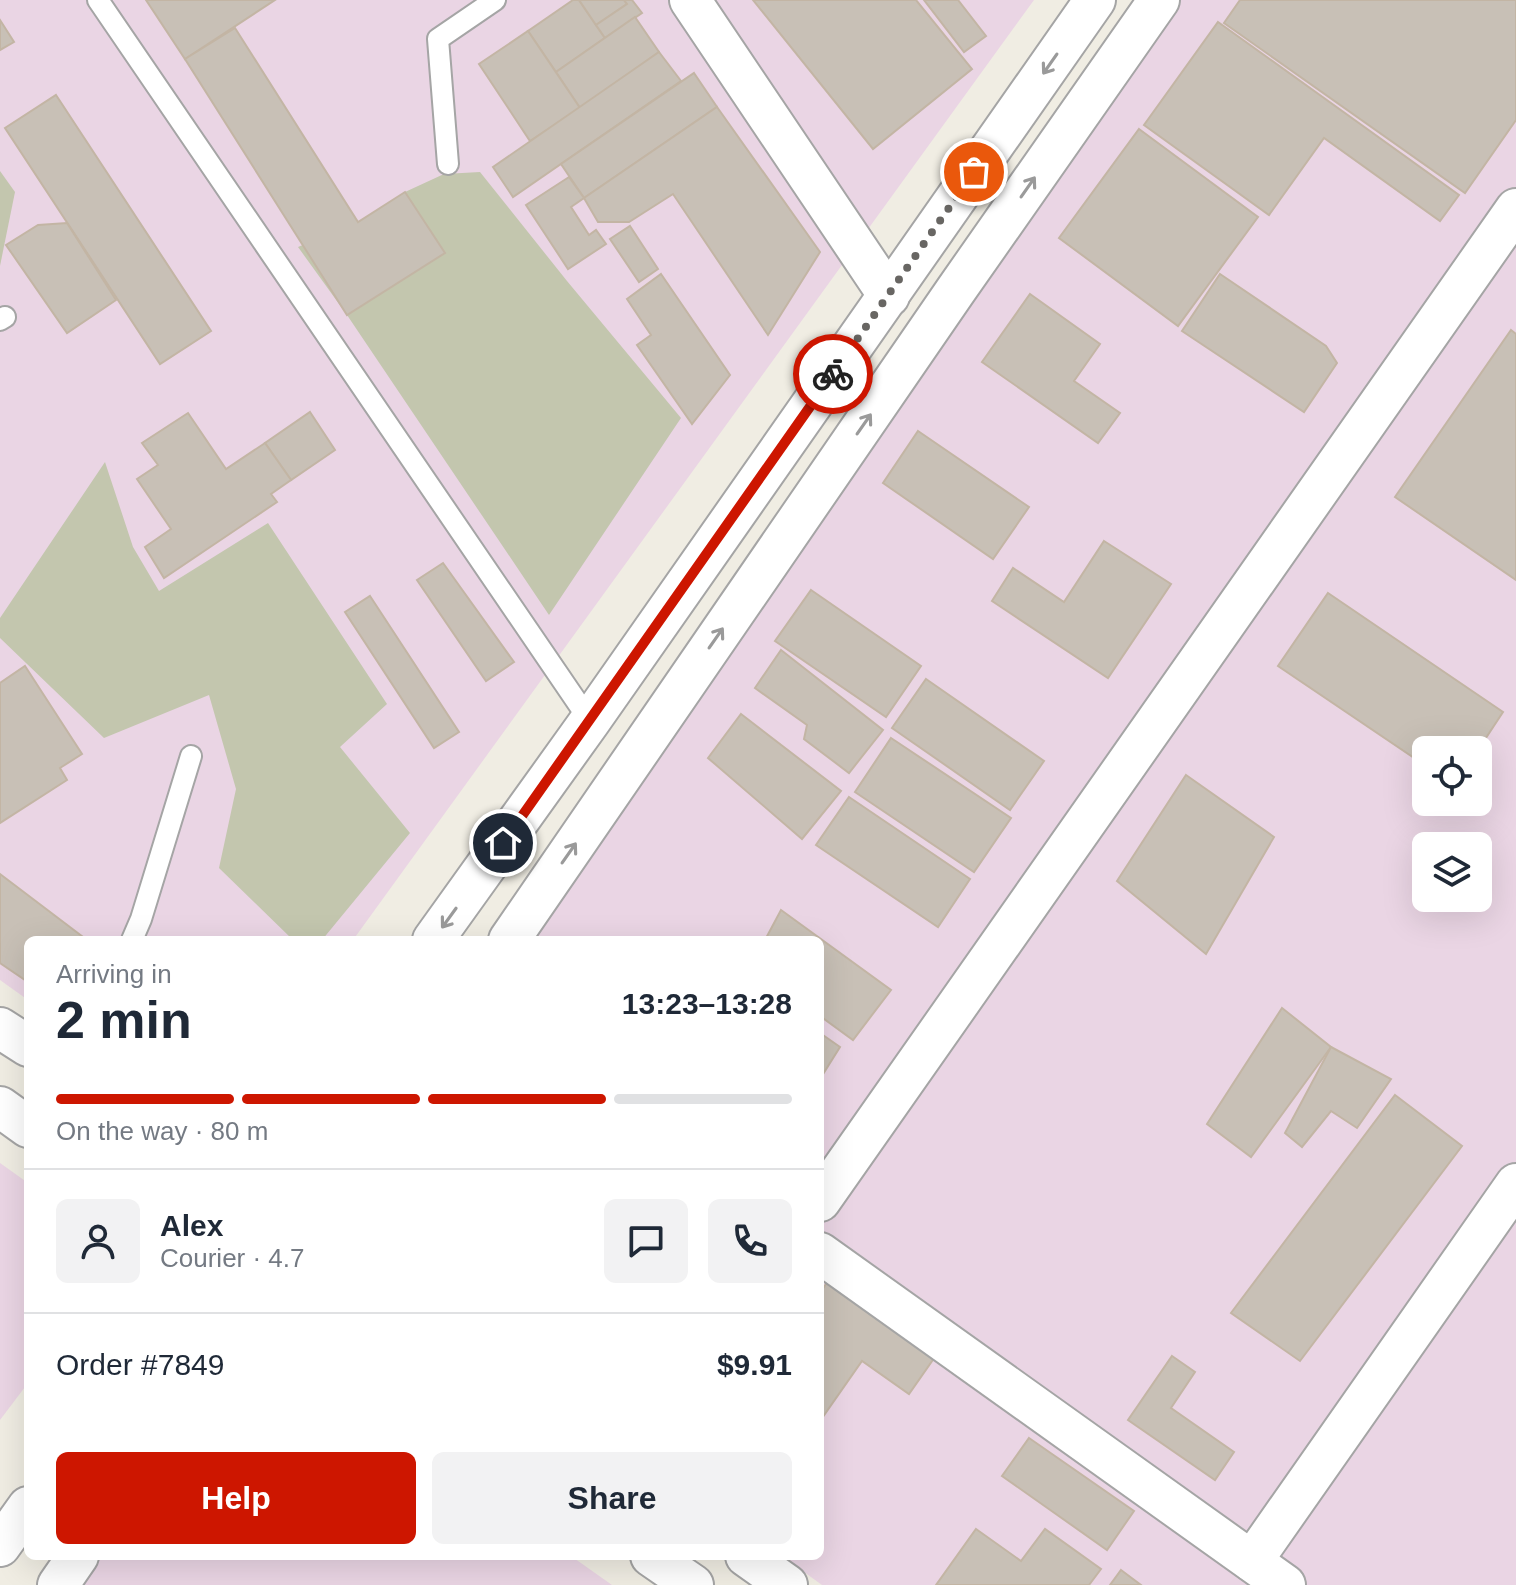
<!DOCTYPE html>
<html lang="en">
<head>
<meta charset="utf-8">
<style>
	body { margin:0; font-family:Helvetica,sans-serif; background:#f2f2f3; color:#1f2937; height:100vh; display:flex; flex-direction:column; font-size:30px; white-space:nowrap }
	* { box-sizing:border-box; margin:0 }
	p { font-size:26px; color:#747a83 }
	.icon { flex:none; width:44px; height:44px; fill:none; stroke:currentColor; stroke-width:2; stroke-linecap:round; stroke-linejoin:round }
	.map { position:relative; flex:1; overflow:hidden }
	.sheet { position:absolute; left:24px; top:936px; width:800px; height:624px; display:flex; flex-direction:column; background:#fff; border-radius:12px; box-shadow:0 8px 32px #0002 }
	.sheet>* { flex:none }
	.buttons { position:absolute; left:1412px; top:736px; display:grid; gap:16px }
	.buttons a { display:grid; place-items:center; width:80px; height:80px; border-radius:12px; background:#fff; box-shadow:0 8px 32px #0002; font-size:40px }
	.pin { position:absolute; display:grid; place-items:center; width:68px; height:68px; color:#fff; margin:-34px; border:4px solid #fff; border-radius:50%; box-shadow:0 2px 8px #0007 }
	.courier { position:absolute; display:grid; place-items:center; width:80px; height:80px; margin:-40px; border:6px solid #cd1600; border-radius:50%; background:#fff; color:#222; box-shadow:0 2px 10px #0007 }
	.summary em { font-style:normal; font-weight:700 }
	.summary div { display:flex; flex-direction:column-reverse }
	.summary { display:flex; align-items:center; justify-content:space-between; height:136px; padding:0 32px }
	h1 { font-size:52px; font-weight:700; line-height:60px }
	.bar { display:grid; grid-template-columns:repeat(4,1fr); gap:12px 8px; align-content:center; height:96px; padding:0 32px }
	.bar i { height:10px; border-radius:6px; background:#e0e1e3 }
	.bar .selected { background:#cd1600 }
	.bar p { grid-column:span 4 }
	.line { display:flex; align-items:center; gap:20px; padding:0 32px; border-top:2px solid #e0e1e3 }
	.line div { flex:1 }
	.round { display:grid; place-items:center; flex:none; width:84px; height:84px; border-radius:12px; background:#f2f2f3 }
	.primary-button { display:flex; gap:16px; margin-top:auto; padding:16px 32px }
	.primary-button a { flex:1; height:92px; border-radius:12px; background:#cd1600; color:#fff; font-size:32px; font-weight:700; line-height:92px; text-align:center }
	.primary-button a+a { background:#f2f2f3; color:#1f2937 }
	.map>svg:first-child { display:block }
</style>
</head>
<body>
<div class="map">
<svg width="1516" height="1585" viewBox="0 0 1516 1585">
	<rect width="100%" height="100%" fill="#f0ede3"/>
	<g fill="#ead5e4" fill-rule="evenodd">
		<path d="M0 0H1034L353 940H28V1000L0 980Z"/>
		<path d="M1176 0H1516V1585H822L782 1556H820V940H518ZM1426 750H1478V802H1426ZM1426 846H1478V898H1426Z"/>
		<path d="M0 1163 28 1183V1383L0 1420Z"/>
		<path d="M80 1556H571L612 1585H59Z"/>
	</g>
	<g fill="#c3c6ae">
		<path d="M0 171 15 192 0 266Z"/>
		<path d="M480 172 567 281 681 418 549 615 347 315 298 247 358 222 405 192 444 174Z"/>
		<path d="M105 462 133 547 159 591 268 523 387 704 340 747 410 833 322 940H293L219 868 236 789 209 695 104 738 0 638V618Z"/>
	</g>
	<g fill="#c8c0b6" stroke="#c3b5a4" stroke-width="2">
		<path d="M146 0H275L185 59Z"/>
		<path d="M573 0H579L605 38 556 72 528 31Z"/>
		<path d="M579 0H624L627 4 596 25Z"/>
		<path d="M624 0H632L642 13 605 38 596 25 627 4Z"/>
		<path d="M753 0H916L972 69 873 149Z"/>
		<path d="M924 0H958L986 36 964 52Z"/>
		<path d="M1240 0H1516V120L1465 193 1224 23Z"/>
		<path d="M635 17 659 52 580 108 556 72Z"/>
		<path d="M0 20 14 42 0 50Z"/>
		<path d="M1218 22 1459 195 1440 221 1324 138 1269 215 1144 125Z"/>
		<path d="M235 28 358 222 405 192 445 253 347 315 185 59Z"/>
		<path d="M528 31 580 108 530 141 479 64Z"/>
		<path d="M659 52 681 81 513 197 493 167Z"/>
		<path d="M694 73 717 107 584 198 561 164Z"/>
		<path d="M56 95 211 331 160 364 5 128Z"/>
		<path d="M717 107 820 252 768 335 673 194 629 222H598L584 198Z"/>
		<path d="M1139 129 1258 217 1178 326 1059 238Z"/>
		<path d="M569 177 584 198 571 207 589 235 596 230 606 244 568 269 526 205Z"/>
		<path d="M67 223 116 300 67 333 6 245 38 225Z"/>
		<path d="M630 226 658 269 639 282 610 239Z"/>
		<path d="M661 274 730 375 692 424 637 345 651 335 627 299Z"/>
		<path d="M1220 274 1326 346 1337 363 1304 412 1182 331Z"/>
		<path d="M1030 294 1100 344 1074 381 1120 413 1098 443 982 362Z"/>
		<path d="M1511 330 1516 334V580L1395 497Z"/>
		<path d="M310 412 335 450 291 480 265 443Z"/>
		<path d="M188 413 226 469 265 443 291 480 271 494 277 502 164 578 145 547 171 529 137 479 158 465 142 443Z"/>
		<path d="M918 431 1029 507 993 559 883 483Z"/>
		<path d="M1104 541 1171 584 1108 678 992 601 1013 568 1064 602Z"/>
		<path d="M443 563 514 662 486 681 417 580Z"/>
		<path d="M811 590 921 666 886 717 775 641Z"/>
		<path d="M1328 593 1503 712 1478 750H1426V766L1278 666Z"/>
		<path d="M370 596 459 732 434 748 345 612Z"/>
		<path d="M781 650 883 730 849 773 804 739 807 725 755 688Z"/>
		<path d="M25 666 82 754 60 768 67 780 0 823V683Z"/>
		<path d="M926 679 1044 761 1010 810 892 728Z"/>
		<path d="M741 714 841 791 802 839 708 758Z"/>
		<path d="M891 738 1011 818 974 872 855 792Z"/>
		<path d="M1186 775 1274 837 1206 954 1117 881Z"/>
		<path d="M849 797 970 879 938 927 816 845Z"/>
		<path d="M0 874 87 940H28V982L0 963Z"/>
		<path d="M781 910 891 990 853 1040 820 1016V940H765Z"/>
		<path d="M1282 1008 1331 1047 1251 1157 1207 1124Z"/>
		<path d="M820 1033 840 1047 820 1079Z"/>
		<path d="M1331 1047 1391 1079 1357 1128 1331 1111 1302 1147 1285 1133Z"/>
		<path d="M1395 1095 1462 1146 1300 1361 1231 1313Z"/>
		<path d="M830 1278 937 1354 909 1394 862 1361 820 1421V1293Z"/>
		<path d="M1172 1356 1195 1372 1171 1408 1234 1452 1215 1480 1128 1420Z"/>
		<path d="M1029 1438 1134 1511 1107 1550 1002 1476Z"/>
		<path d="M976 1529 1021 1561 1045 1529 1101 1569 1089 1585H936Z"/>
		<path d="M1121 1570 1141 1585H1110Z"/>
	</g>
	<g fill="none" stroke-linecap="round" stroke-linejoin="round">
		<defs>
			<g id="service">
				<path d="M98 0 590 721"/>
				<path d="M448 164 438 39 495 0"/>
				<path d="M0 320 5 317"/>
				<path d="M132 940 141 919 191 756"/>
			</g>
			<g id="minor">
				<path d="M690 0 889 296"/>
				<path d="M433 940 590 721 1095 0"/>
				<path d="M509 940 956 290 1159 0"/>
				<path d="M0 1028 28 1046"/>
				<path d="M0 1107 28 1127"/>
				<path d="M820 1201 1516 209"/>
				<path d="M820 1253 1285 1585"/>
				<path d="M0 1546 28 1507"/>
				<path d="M651 1556 693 1585"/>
				<path d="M746 1556 787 1585"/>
				<path d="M1252 1561 1516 1184"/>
				<path d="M58 1585 78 1556"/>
			</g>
		</defs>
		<use href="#service" stroke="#a5a5a5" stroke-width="24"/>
		<use href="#minor" stroke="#a5a5a5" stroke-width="44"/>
		<use href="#service" stroke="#fff" stroke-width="20"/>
		<use href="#minor" stroke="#fff" stroke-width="40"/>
	</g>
	<defs><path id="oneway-shaft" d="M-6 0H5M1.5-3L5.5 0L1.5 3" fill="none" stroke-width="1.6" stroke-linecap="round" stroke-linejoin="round" transform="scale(2)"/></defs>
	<g stroke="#9a9a9a">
		<use href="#oneway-shaft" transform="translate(1050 64) rotate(125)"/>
		<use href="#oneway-shaft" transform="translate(1028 187) rotate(-55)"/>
		<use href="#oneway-shaft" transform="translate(864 424) rotate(-55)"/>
		<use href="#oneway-shaft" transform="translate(716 638) rotate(-55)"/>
		<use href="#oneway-shaft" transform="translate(569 853) rotate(-55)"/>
		<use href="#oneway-shaft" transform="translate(449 918) rotate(126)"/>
	</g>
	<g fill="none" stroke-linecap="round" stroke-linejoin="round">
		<path stroke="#686663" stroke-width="8" stroke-dasharray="0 14.4" d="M833 374 974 172"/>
		<path stroke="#cd1600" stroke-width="10" d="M503 843 833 374"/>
	</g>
</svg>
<div class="buttons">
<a><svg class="icon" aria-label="locate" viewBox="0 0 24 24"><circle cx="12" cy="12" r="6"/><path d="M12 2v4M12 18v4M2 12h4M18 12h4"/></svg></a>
<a><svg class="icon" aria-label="layers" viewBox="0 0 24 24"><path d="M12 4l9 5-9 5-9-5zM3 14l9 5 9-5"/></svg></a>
</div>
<div class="pin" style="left:974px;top:172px;background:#ea580c"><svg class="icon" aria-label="bag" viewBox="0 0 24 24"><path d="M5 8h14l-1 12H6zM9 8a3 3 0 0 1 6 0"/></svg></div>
<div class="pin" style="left:503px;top:843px;background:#1f2937"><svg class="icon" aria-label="home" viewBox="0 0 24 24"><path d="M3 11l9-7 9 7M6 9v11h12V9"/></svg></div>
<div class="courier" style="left:833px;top:374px"><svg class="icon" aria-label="bike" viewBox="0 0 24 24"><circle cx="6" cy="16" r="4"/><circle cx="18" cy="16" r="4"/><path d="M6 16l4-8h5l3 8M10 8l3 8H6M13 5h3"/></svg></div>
<section class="sheet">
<div class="summary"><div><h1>2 min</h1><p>Arriving in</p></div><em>13:23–13:28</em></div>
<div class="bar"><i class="selected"></i><i class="selected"></i><i class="selected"></i><i></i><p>On the way · 80 m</p></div>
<div class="line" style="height:144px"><a class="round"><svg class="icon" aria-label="person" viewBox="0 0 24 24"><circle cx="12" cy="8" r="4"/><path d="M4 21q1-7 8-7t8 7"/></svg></a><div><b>Alex</b><p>Courier · 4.7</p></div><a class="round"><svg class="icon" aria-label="chat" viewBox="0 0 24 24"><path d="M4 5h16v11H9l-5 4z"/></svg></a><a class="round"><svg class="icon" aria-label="phone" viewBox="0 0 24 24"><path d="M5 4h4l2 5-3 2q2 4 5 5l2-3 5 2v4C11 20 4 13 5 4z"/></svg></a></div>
<div class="line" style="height:104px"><div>Order #7849</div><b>$9.91</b></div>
<div class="primary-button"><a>Help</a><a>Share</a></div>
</section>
</div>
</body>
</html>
